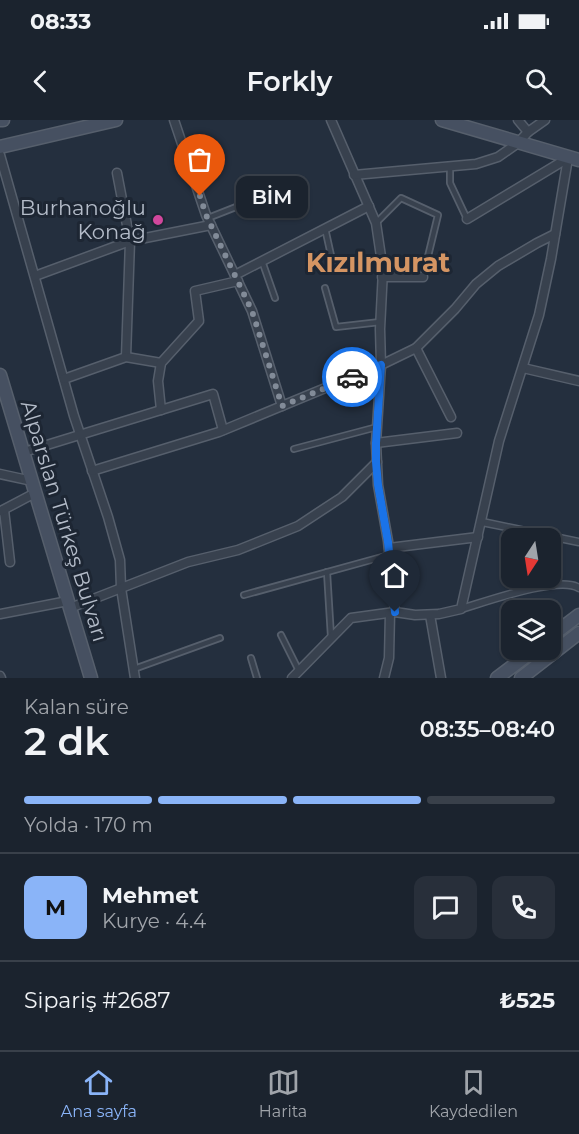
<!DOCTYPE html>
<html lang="tr">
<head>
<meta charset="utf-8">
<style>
	body { margin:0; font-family:Montserrat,sans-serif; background:#282f3a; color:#f1f3f6; height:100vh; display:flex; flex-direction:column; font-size:22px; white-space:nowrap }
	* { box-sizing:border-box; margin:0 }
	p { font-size:20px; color:#a0a4aa }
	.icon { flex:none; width:33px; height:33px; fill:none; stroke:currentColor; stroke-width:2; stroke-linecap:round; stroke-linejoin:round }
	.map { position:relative; height:558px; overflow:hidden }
	.drawer { display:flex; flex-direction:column; background:#1b232e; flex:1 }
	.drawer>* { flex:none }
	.needle { width:39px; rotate:192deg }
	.buttons { position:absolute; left:501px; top:408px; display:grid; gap:12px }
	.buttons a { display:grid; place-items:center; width:60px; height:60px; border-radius:12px; background:#1b232e; box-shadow:0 2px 4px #0004,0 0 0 2px #39404a; font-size:30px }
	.pin { position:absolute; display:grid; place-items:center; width:51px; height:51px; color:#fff; margin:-62px -26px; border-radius:50% 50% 50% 0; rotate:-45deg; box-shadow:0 0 6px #0007 }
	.pin .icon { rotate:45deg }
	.courier { position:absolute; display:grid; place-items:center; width:60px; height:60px; margin:-30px; border:4px solid #1a73e8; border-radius:50%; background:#fff; color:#222; box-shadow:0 2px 8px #0007 }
	.bubble { position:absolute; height:42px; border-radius:12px; background:#1b232e; box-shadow:0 2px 4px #0004,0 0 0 2px #39404a; font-size:20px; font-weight:600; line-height:42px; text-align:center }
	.summary em { font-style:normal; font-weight:600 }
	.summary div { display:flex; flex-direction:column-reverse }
	.summary { display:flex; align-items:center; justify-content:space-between; height:102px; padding:0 24px }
	h1 { font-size:39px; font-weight:600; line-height:45px }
	.bar { display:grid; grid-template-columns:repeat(4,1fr); gap:9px 6px; align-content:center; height:72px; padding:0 24px }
	.bar i { height:8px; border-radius:4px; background:#39404a }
	.bar .current { background:#8ab4f8 }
	.bar p { grid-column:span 4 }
	.line { display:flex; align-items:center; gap:15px; padding:0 24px; border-top:2px solid #39404a }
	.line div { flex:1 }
	.round { display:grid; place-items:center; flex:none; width:63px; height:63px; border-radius:12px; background:#282f3a }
	.status { display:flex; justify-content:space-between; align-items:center; height:42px; padding:0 30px; background:#1b232e; direction:ltr }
	.status svg { height:16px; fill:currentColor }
	header { display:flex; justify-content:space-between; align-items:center; height:78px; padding:0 24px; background:#1b232e; font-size:27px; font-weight:600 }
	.tabs { display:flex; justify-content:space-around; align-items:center; height:84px; border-top:2px solid #39404a; background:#1b232e; font-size:16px; color:#a0a4aa }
	.tabs a { display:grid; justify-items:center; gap:3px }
	.tabs .current { color:#8ab4f8 }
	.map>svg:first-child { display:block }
</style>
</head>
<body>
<div class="status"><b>08:33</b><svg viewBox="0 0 49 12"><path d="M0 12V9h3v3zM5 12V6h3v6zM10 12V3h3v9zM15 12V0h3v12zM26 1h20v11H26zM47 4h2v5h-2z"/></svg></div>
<header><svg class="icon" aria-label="back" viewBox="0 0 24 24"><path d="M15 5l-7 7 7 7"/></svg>Forkly<svg class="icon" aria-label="search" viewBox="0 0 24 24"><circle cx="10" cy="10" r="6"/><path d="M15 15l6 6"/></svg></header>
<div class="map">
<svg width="579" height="558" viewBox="0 0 579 558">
	<rect width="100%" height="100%" fill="#242f3e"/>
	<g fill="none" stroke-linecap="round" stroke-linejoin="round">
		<defs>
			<g id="service">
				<path d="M450 48V63L467 99"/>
				<path d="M208 98 274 72"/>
				<path d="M376 103 401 78 438 95 423 157"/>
				<path d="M325 108 334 149"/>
				<path d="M262 141 275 178"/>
				<path d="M325 168 336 207 380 202"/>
				<path d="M294 329 377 307"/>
				<path d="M327 452 331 517"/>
				<path d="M244 475 389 435"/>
				<path d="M281 515 299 551"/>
				<path d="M251 538 257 558"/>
				<path d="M134 549 220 518"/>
			</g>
			<g id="pedestrian">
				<path d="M482 402 579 422"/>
				<path d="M461 489C485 482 559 455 579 468"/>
			</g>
			<g id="minor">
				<path d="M174 0 206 95 252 191 282 286"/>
				<path d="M331 0 376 103 383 150 380 209 381 245 376 323 378 365 388 421 395 492"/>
				<path d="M518 0 528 12"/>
				<path d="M0 35 74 296 108 397 120 440 121 468 135 558"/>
				<path d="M117 53 130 121 126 237"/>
				<path d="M354 55 476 44 498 37 518 23 528 12 545 0"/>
				<path d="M467 99 568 38"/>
				<path d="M235 155 369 86"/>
				<path d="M35 156 130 121 211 105"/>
				<path d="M382 157H423"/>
				<path d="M416 228 451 297"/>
				<path d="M523 248 579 261"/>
				<path d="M64 259 126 237 161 243"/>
				<path d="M161 290 158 261 161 243 199 201 195 171 238 161"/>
				<path d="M376 323 457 313"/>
				<path d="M24 332 213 274 223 310"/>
				<path d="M92 351 219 312 381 245 416 228 455 189 476 164 498 146 537 123 555 114"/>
				<path d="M0 354 32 361"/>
				<path d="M4 390 10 442"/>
				<path d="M1 391 35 373"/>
				<path d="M389 428 478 417"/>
				<path d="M70 488 188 442 238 430 298 406 342 377 377 342"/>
				<path d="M0 494 68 481"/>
				<path d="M430 495 441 558"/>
				<path d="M0 556 1 558"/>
				<path d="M292 558 351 498 395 492 415 495 439 494 461 489 499 321 539 195 551 139 568 38"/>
				<path d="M384 558 389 538 390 493"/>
			</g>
			<g id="secondary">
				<path d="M0 0H3"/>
				<path d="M442 0 579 40"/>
				<path d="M0 27 116 0"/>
				<path d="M0 255 91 558"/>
				<path d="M550 517 579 495"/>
				<path d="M497 558 534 530"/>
				<path d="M521 558 579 513"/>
			</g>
		</defs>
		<use href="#service" stroke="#565f6c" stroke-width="8"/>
		<use href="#pedestrian" stroke="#565f6c" stroke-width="9"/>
		<use href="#minor" stroke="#565f6c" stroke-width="11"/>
		<use href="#secondary" stroke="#565f6c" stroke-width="15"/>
		<use href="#service" stroke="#38414e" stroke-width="4.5"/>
		<use href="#pedestrian" stroke="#38414e" stroke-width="6"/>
		<use href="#minor" stroke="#38414e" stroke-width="8"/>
		<use href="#secondary" stroke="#465061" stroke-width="12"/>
	</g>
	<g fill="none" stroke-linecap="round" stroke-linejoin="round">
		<path stroke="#828b98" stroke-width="6" stroke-dasharray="0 10.8" d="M200 76 206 95 252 191 282 286 352 257"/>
		<path stroke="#1a73e8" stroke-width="8" d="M352 257 381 245 376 323V342L378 365 388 422 395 492"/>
	</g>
	<circle fill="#d1479c" stroke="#1d2633" stroke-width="2" cx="158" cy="100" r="6"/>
	<g text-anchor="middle" stroke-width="6" stroke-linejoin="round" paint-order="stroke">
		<g font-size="21" fill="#b4bcc9" stroke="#1d2633" text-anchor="end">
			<text x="146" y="95">Burhanoğlu<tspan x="146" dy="24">Konağ</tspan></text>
		</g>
		<g font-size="21" fill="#b4bcc9" stroke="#1d2633">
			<text transform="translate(64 401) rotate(73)" y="7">Alparslan Türkeş Bulvarı</text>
		</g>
		<g font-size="27" font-weight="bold" fill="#d59563" stroke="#1d2633">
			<text x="378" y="152">Kızılmurat</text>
		</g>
	</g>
</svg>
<div class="buttons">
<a><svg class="needle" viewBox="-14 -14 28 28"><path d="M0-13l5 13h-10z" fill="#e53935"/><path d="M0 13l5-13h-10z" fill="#a0a4aa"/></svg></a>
<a><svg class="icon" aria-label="layers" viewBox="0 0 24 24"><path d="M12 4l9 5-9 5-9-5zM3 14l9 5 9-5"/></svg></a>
</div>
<div class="pin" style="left:200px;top:76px;background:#ea580c"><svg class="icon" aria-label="bag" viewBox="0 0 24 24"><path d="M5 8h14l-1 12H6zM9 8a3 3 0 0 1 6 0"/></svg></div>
<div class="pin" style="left:395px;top:492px;background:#1f2937"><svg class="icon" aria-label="home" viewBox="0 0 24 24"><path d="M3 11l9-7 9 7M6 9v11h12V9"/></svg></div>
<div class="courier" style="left:352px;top:257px"><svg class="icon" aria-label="car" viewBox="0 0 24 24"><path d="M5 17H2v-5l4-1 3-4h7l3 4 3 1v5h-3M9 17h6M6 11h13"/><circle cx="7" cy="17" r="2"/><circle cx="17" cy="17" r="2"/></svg></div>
<div class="bubble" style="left:236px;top:56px;width:72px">BİM</div>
</div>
<section class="drawer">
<div class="summary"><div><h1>2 dk</h1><p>Kalan süre</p></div><em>08:35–08:40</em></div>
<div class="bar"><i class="current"></i><i class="current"></i><i class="current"></i><i></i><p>Yolda · 170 m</p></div>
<div class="line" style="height:108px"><b class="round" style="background:#8ab4f8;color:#111">M</b><div><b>Mehmet</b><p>Kurye · 4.4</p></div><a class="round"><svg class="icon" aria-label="chat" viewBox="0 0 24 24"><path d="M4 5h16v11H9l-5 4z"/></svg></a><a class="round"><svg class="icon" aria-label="phone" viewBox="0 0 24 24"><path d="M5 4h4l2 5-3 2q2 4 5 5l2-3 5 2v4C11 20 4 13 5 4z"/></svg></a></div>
<div class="line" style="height:78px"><div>Sipariş #2687</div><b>₺525</b></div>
</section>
<nav class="tabs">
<a class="current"><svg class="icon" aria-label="home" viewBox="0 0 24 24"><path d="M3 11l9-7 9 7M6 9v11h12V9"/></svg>Ana sayfa</a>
<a><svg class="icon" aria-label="map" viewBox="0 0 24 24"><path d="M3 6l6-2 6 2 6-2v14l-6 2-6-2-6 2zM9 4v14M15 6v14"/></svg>Harita</a>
<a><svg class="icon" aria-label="saved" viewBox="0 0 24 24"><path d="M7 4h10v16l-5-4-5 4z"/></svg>Kaydedilen</a>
</nav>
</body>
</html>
